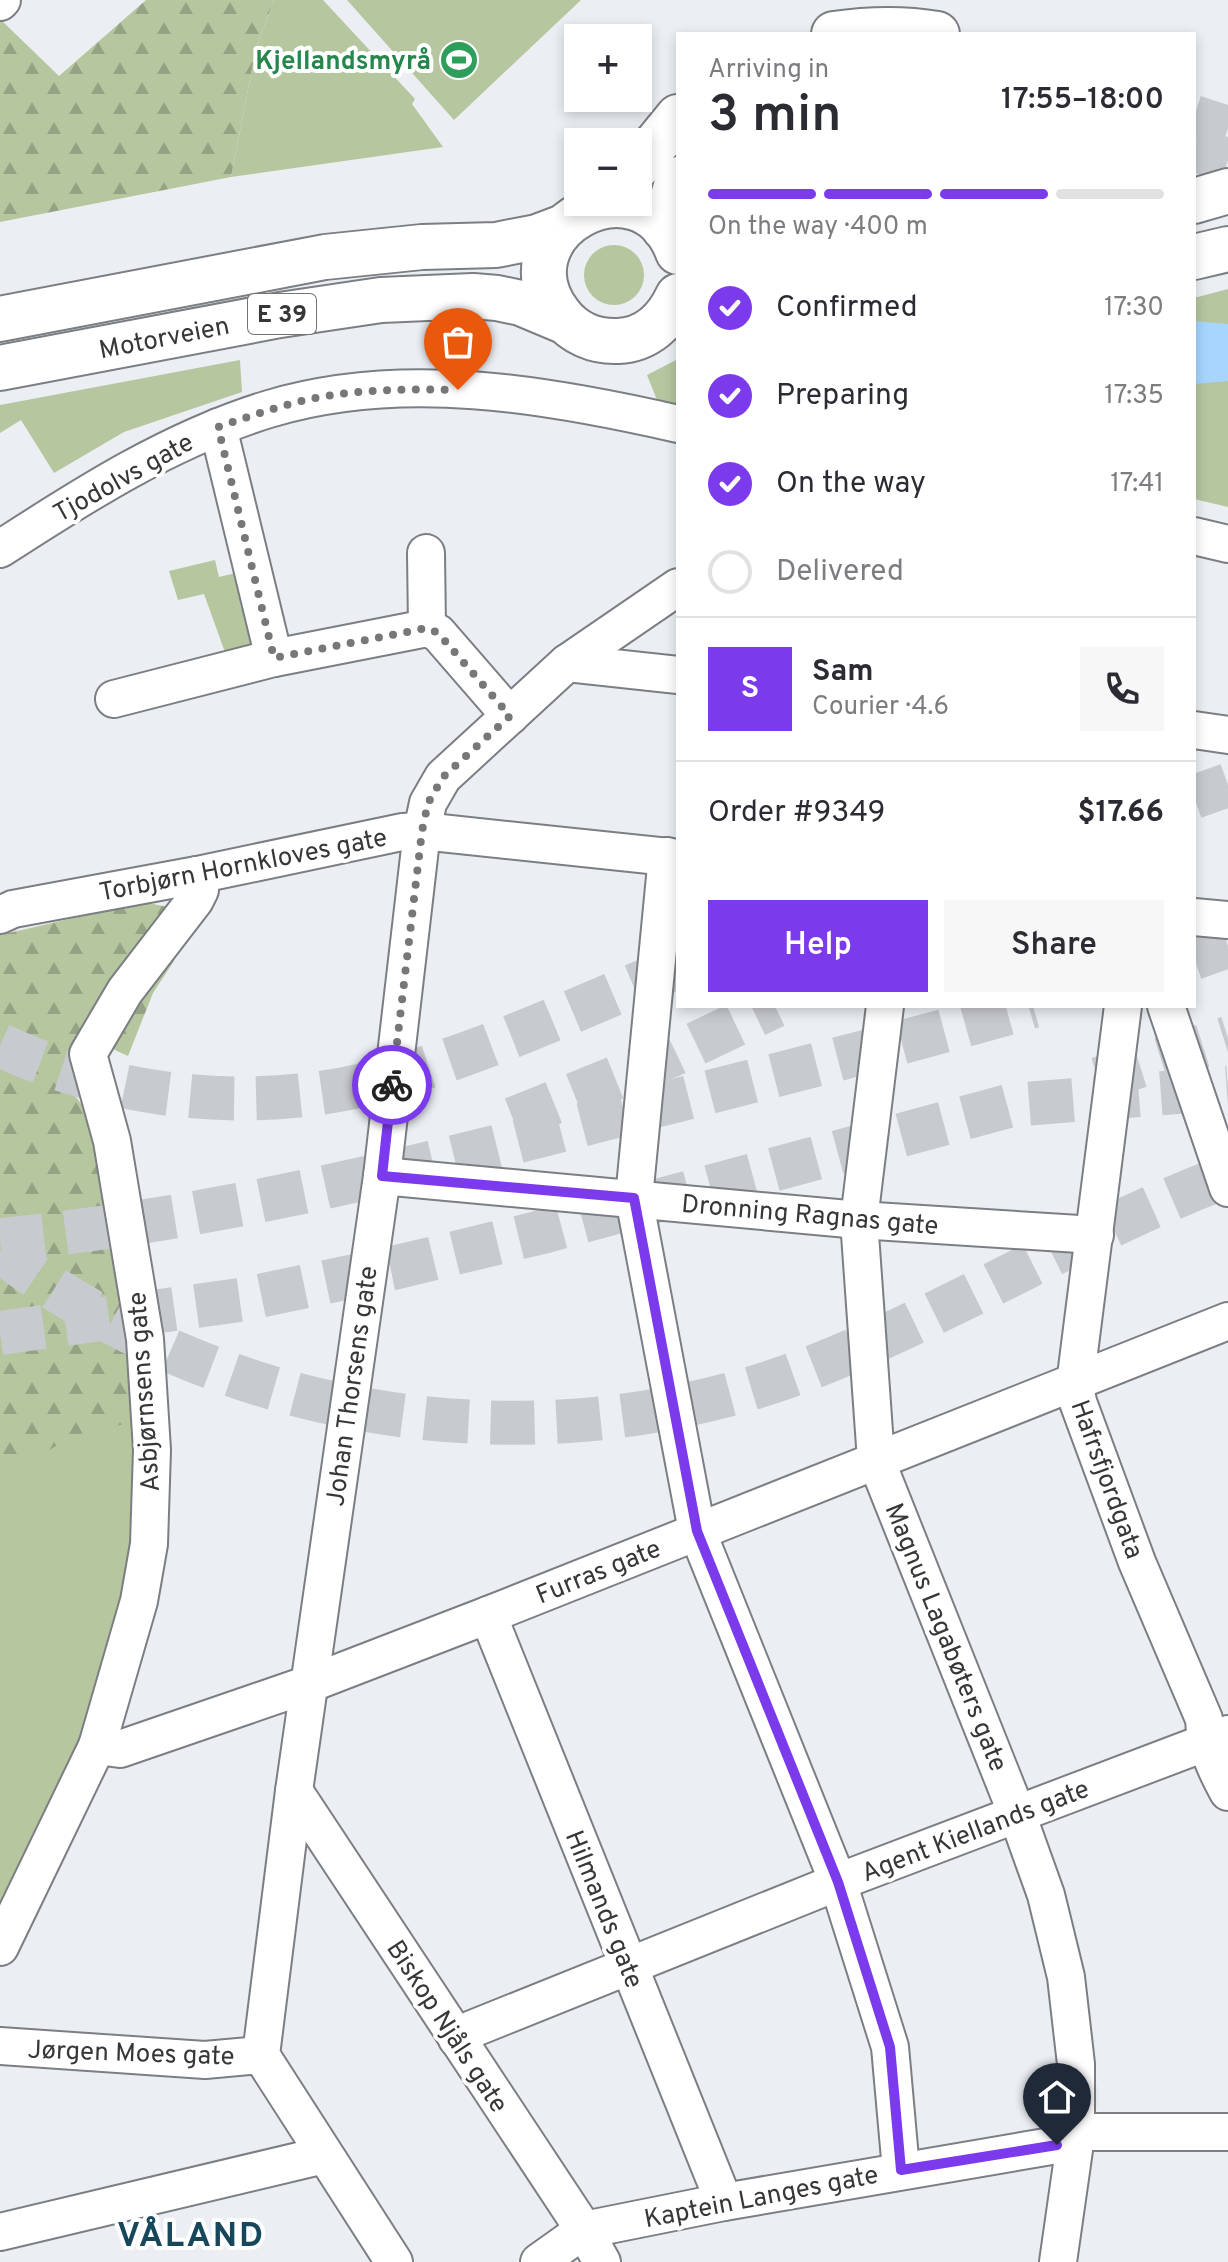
<!DOCTYPE html>
<html lang="en">
<head>
<meta charset="utf-8">
<style>
	body { margin:0; font-family:Overpass,sans-serif; background:#f7f7f7; color:#2b2b33; height:100vh; display:flex; flex-direction:column; font-size:30px; white-space:nowrap }
	* { box-sizing:border-box; margin:0 }
	p { font-size:26px; color:#7c7c81 }
	.icon { flex:none; width:44px; height:44px; fill:none; stroke:currentColor; stroke-width:2; stroke-linecap:round; stroke-linejoin:round }
	.map { position:relative; flex:1; overflow:hidden }
	.drawer { position:absolute; left:676px; top:32px; width:520px; height:976px; display:flex; flex-direction:column; background:#fff; border-radius:0px; box-shadow:0 4px 12px #0003 }
	.drawer>* { flex:none }
	.tools { position:absolute; left:564px; top:24px; display:grid; gap:16px }
	.tools a { display:grid; place-items:center; width:88px; height:88px; border-radius:0px; background:#fff; box-shadow:0 4px 12px #0003; font-size:40px }
	.pin { position:absolute; display:grid; place-items:center; width:68px; height:68px; color:#fff; margin:-82px -34px; border-radius:50% 50% 50% 0; rotate:-45deg; box-shadow:0 0 8px #0007 }
	.pin .icon { rotate:45deg }
	.courier { position:absolute; display:grid; place-items:center; width:80px; height:80px; margin:-40px; border:6px solid #7c3aed; border-radius:50%; background:#fff; color:#222; box-shadow:0 2px 10px #0007 }
	.head em { font-style:normal; font-weight:600 }
	.head div { display:flex; flex-direction:column-reverse }
	.head { display:flex; align-items:center; justify-content:space-between; height:136px; padding:0 32px }
	h1 { font-size:52px; font-weight:600; line-height:60px }
	.bar { display:grid; grid-template-columns:repeat(4,1fr); gap:12px 8px; align-content:center; height:96px; padding:0 32px }
	.bar i { height:10px; border-radius:6px; background:#e1e1e2 }
	.bar .on { background:#7c3aed }
	.bar p { grid-column:span 4 }
	.line { display:flex; align-items:center; gap:20px; padding:0 32px; border-top:2px solid #e1e1e2 }
	.line div { flex:1 }
	.round { display:grid; place-items:center; flex:none; width:84px; height:84px; border-radius:0px; background:#f7f7f7 }
	ol { padding:0 32px; list-style:none }
	li { display:flex; align-items:center; gap:24px; height:88px }
	li p { margin-inline-start:auto }
	li .icon { padding:8px; border-radius:50%; background:#7c3aed; color:#fff; stroke-width:4 }
	li:last-child { color:#7c7c81 }
	li i { width:44px; height:44px; border:4px solid #e1e1e2; border-radius:50% }
	.action { display:flex; gap:16px; margin-top:auto; padding:16px 32px }
	.action a { flex:1; height:92px; border-radius:0px; background:#7c3aed; color:#fff; font-size:32px; font-weight:600; line-height:92px; text-align:center }
	.action a+a { background:#f7f7f7; color:#2b2b33 }
	.map>svg:first-child { display:block }
</style>
</head>
<body>
<div class="map">
<svg width="1228" height="2262" viewBox="0 0 1228 2262">
	<defs>
		<pattern id="forest-firs" width="22" height="20" patternUnits="userSpaceOnUse" patternTransform="scale(2)"><rect width="22" height="20" fill="#b6c69f"/><path d="M5 1l3.5 6h-7zM16 11l3.5 6h-7z" fill="#95a283"/></pattern>
	</defs>
	<rect width="100%" height="100%" fill="#ebeff3"/>
	<g fill="#b6c69f">
		<path d="M274 0H323L415 99 412 104 443 147 231 177 256 48Z"/>
		<path d="M347 0H581L454 120Z"/>
		<circle cx="614" cy="275" r="30"/>
		<path d="M1228 289V507L1194 499V298Z"/>
		<path d="M678 359V413L661 410 647 375Z"/>
		<path d="M240 360 242 392 124 432 54 473 21 420 0 433V405Z"/>
		<path d="M215 560 219 577 236 573 260 645 226 655 204 594 178 600 169 571Z"/>
		<path d="M0 1122 103 1158 139 1476 125 1588 103 1681 0 1926Z"/>
	</g>
	<g fill="url(#forest-firs)">
		<path d="M146 0H274L256 48 231 177 0 222V19L59 76Z"/>
		<path d="M143 902 168 907 174 961 153 993 128 1056 106 1046 72 1092 93 1119 135 1368 134 1422 75 1435 11 1472 0 1469V935Z"/>
	</g>
	<path fill="#a7d5fe" d="M1194 321 1228 324V381L1194 384Z"/>
	<g fill="none" stroke-linecap="round" stroke-linejoin="round">
		<g stroke="#c7cace" stroke-width="44" stroke-dasharray="44 22" stroke-linecap="butt">
			<path d="M1194 117 1228 128"/>
			<path d="M1194 150 1228 160"/>
			<path d="M1194 797 1228 785"/>
			<path d="M1194 958 1228 946"/>
			<path d="M0 1045C115 1099 249 1113 372 1083 478 1056 578 1008 678 967"/>
			<path d="M1098 1079 1228 1038"/>
			<path d="M513 1119 672 1055 775 1006"/>
			<path d="M0 1240C216 1219 425 1166 635 1111 768 1077 901 1044 1033 1006"/>
			<path d="M0 1251C229 1424 538 1472 808 1369 952 1313 1083 1230 1228 1176"/>
			<path d="M0 1333 240 1300 393 1268 546 1231 1012 1105 1228 1088"/>
		</g>
		<defs>
			<g id="minor">
				<path d="M0 2 2 0"/>
				<path d="M218 427 274 658"/>
				<path d="M1194 536 1228 544"/>
				<path d="M0 549C85 494 171 439 269 409 402 369 546 394 678 424"/>
				<path d="M426 553 427 628"/>
				<path d="M567 663 678 675"/>
				<path d="M114 699 274 658 427 628 438 633 510 716"/>
				<path d="M1194 730 1228 735"/>
				<path d="M667 856 634 1198 697 1531 838 1882 890 2047 901 2170"/>
				<path d="M0 915 13 909 197 875 402 832 422 831 678 858"/>
				<path d="M1194 917 1228 920"/>
				<path d="M885 1006 859 1220 876 1460 1017 1814 1046 1895 1066 1977 1076 2064V2136L1058 2262"/>
				<path d="M1123 1006 1075 1384 1078 1402 1137 1562 1204 1719C1205 1747 1215 1768 1228 1792"/>
				<path d="M1166 1006 1228 1188"/>
				<path d="M382 1176 859 1220 1095 1235"/>
				<path d="M488 1615 724 2202"/>
				<path d="M97 1746 120 1749 309 1684 488 1615 1228 1321"/>
				<path d="M294 1791 584 2230 602 2262"/>
				<path d="M0 1947 97 1746 139 1601 149 1544 152 1450 145 1339 112 1141 88 1054 125 991 195 900 200 890 197 875"/>
				<path d="M457 2039 472 2029 838 1882 1228 1734"/>
				<path d="M0 2046 205 2060 261 2055"/>
				<path d="M0 2232 324 2155"/>
				<path d="M394 2262 261 2055 294 1791 382 1176 422 831 428 803 443 777 567 663 678 587"/>
				<path d="M539 2262 584 2230 724 2202 1057 2145 1085 2132H1228"/>
			</g>
			<g id="highway">
				<path d="M834 34C869 29 902 28 937 34"/>
				<path d="M638 166 678 117"/>
				<path d="M1194 201 1228 191"/>
				<path d="M664 228 678 179"/>
				<path d="M678 252C640 151 496 233 560 315 574 333 595 342 618 341 647 340 667 320 678 296"/>
				<path d="M1194 257 1228 249"/>
				<path d="M0 319 325 257 422 247 496 245 537 237 561 228"/>
				<path d="M0 368 280 315 381 300 473 296 497 298 521 303 564 321"/>
			</g>
		</defs>
		<use href="#minor" stroke="#7b7e82" stroke-width="40"/>
		<use href="#highway" stroke="#7b7e82" stroke-width="48"/>
		<use href="#minor" stroke="#fff" stroke-width="36"/>
		<use href="#highway" stroke="#fff" stroke-width="44"/>
	</g>
	<g fill="none" stroke-linecap="round" stroke-linejoin="round">
		<path stroke="#757779" stroke-width="8" stroke-dasharray="0 14.4" d="M392 1085 422 831 428 803 443 777 510 716 438 633 427 628 274 658 218 427C254 415 289 402 327 396 370 389 414 389 458 390"/>
		<path stroke="#7c3aed" stroke-width="10" d="M392 1085 382 1176 634 1198 697 1531 838 1882 890 2047 901 2170 1057 2145"/>
	</g>
	<defs>
		<symbol id="stadium-disc" viewBox="-11 -11 22 22"><circle r="9.5" fill="#2e9e5b" stroke="#fff"/><path d="M0-5a6.5 5 0 1 0 0 10a6.5 5 0 1 0 0-10ZM-3.5-1.8h7v3.6h-7Z" fill="#fff"/></symbol>
	</defs>
	<g fill-rule="evenodd">
		<use href="#stadium-disc" x="437" y="38" width="44" height="44"/>
	</g>
	<g text-anchor="middle" stroke-width="8" stroke-linejoin="round" paint-order="stroke">
		<rect fill="#fff" stroke="#727374" stroke-width="2" x="248" y="294" width="68" height="40" rx="6"/>
		<g font-size="24" font-weight="bold" fill="#353738">
			<text x="282" y="322">E 39</text>
		</g>
		<g font-size="26" font-weight="bold" fill="#27864d" stroke="#fff" text-anchor="end">
			<text x="431" y="69">Kjellandsmyrå</text>
		</g>
		<g font-size="26" fill="#353738" stroke="#fff">
			<text transform="translate(164 337) rotate(-11)" y="9">Motorveien</text>
			<text transform="translate(123 477) rotate(-29)" y="9">Tjodolvs gate</text>
			<text transform="translate(243 864) rotate(-11)" y="9">Torbjørn Hornkloves gate</text>
			<text transform="translate(810 1214) rotate(5)" y="9">Dronning Ragnas gate</text>
			<text transform="translate(351 1386) rotate(-82)" y="9">Johan Thorsens gate</text>
			<text transform="translate(143 1392) rotate(-94)" y="9">Asbjørnsens gate</text>
			<text transform="translate(1108 1479) rotate(70)" y="9">Hafrsfjordgata</text>
			<text transform="translate(598 1571) rotate(-22)" y="9">Furras gate</text>
			<text transform="translate(947 1637) rotate(68)" y="9">Magnus Lagabøters gate</text>
			<text transform="translate(975 1830) rotate(-21)" y="9">Agent Kiellands gate</text>
			<text transform="translate(605 1909) rotate(68)" y="9">Hilmands gate</text>
			<text transform="translate(448 2026) rotate(57)" y="9">Biskop Njåls gate</text>
			<text transform="translate(131 2052) rotate(2)" y="9">Jørgen Moes gate</text>
			<text transform="translate(761 2196) rotate(-11)" y="9">Kaptein Langes gate</text>
		</g>
		<g font-size="34" font-weight="bold" letter-spacing="2" fill="#17475a" stroke="#fff">
			<text x="191" y="2246">VÅLAND</text>
		</g>
	</g>
</svg>
<div class="tools">
<a>+</a>
<a>−</a>
</div>
<div class="pin" style="left:458px;top:390px;background:#ea580c"><svg class="icon" aria-label="bag" viewBox="0 0 24 24"><path d="M5 8h14l-1 12H6zM9 8a3 3 0 0 1 6 0"/></svg></div>
<div class="pin" style="left:1057px;top:2145px;background:#1f2937"><svg class="icon" aria-label="home" viewBox="0 0 24 24"><path d="M3 11l9-7 9 7M6 9v11h12V9"/></svg></div>
<div class="courier" style="left:392px;top:1085px"><svg class="icon" aria-label="bike" viewBox="0 0 24 24"><circle cx="6" cy="16" r="4"/><circle cx="18" cy="16" r="4"/><path d="M6 16l4-8h5l3 8M10 8l3 8H6M13 5h3"/></svg></div>
<section class="drawer">
<div class="head"><div><h1>3 min</h1><p>Arriving in</p></div><em>17:55–18:00</em></div>
<div class="bar"><i class="on"></i><i class="on"></i><i class="on"></i><i></i><p>On the way · 400 m</p></div>
<ol>
<li><svg class="icon" aria-label="check" viewBox="0 0 24 24"><path d="M5 12l5 5 9-10"/></svg>Confirmed<p>17:30</p></li>
<li><svg class="icon" aria-label="check" viewBox="0 0 24 24"><path d="M5 12l5 5 9-10"/></svg>Preparing<p>17:35</p></li>
<li><svg class="icon" aria-label="check" viewBox="0 0 24 24"><path d="M5 12l5 5 9-10"/></svg>On the way<p>17:41</p></li>
<li><i></i>Delivered</li>
</ol>
<div class="line" style="height:144px"><b class="round" style="background:#7c3aed;color:#fff">S</b><div><b>Sam</b><p>Courier · 4.6</p></div><a class="round"><svg class="icon" aria-label="phone" viewBox="0 0 24 24"><path d="M5 4h4l2 5-3 2q2 4 5 5l2-3 5 2v4C11 20 4 13 5 4z"/></svg></a></div>
<div class="line" style="height:104px"><div>Order #9349</div><b>$17.66</b></div>
<div class="action"><a>Help</a><a>Share</a></div>
</section>
</div>
</body>
</html>
